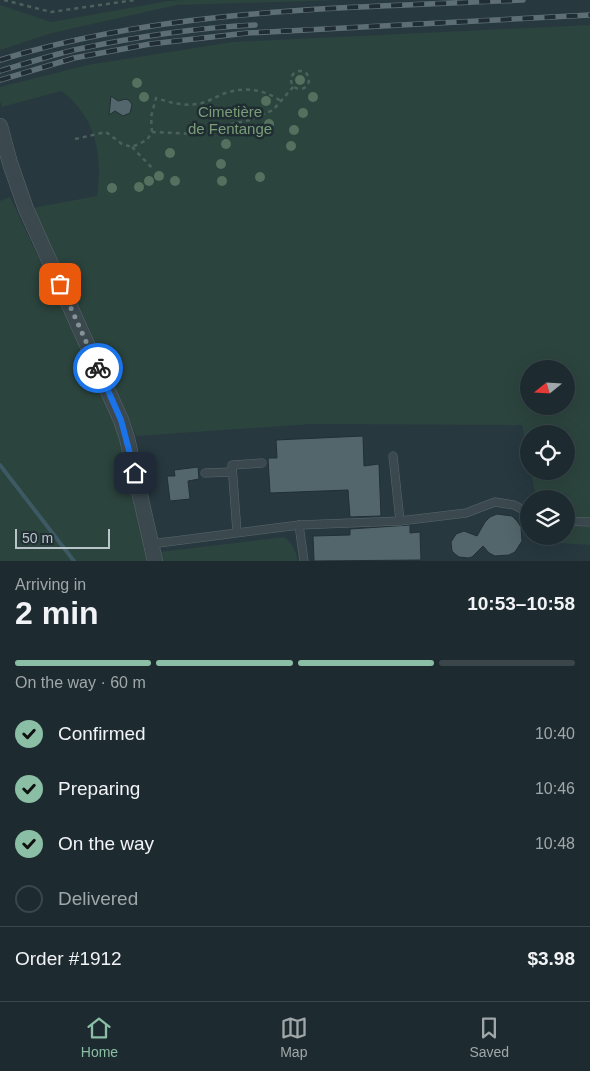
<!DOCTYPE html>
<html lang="en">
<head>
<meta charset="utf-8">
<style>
	body { margin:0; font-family:Helvetica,sans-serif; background:#253237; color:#f1f3f6; height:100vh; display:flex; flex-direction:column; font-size:19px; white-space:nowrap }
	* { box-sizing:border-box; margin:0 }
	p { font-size:16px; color:#a0a7aa }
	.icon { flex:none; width:28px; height:28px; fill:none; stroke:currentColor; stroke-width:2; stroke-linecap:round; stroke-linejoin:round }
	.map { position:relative; height:561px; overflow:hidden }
	.details { display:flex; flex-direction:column; background:#1d2a2f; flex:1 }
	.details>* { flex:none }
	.needle { width:32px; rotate:252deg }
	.buttons { position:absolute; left:520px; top:360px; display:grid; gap:10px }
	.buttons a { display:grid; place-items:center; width:55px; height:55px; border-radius:50%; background:#1d2a2f; box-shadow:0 5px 20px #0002,0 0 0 1px #3b464b; font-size:25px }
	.scale { position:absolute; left:15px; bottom:12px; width:95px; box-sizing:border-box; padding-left:5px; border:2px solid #b8c4c9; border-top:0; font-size:14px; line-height:18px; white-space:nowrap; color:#b8c4c9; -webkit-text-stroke:4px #202e34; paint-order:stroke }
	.pin { position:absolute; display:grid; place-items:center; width:42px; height:42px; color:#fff; margin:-21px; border-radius:10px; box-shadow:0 2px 8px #0006 }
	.courier { position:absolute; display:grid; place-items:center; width:50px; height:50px; margin:-25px; border:4px solid #1a73e8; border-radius:50%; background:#fff; color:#222; box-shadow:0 1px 6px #0007 }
	.headline em { font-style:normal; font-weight:600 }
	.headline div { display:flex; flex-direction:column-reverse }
	.headline { display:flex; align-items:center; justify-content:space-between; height:85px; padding:0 15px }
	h1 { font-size:32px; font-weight:600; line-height:38px }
	.bar { display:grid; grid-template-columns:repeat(4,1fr); gap:8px 5px; align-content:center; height:60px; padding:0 15px }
	.bar i { height:6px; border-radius:4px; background:#3b464b }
	.bar .active { background:#8abfa5 }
	.bar p { grid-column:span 4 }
	.line { display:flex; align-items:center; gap:12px; padding:0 15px; border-top:1px solid #3b464b }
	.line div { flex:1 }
	ol { padding:0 15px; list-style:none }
	li { display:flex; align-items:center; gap:15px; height:55px }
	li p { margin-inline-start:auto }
	li .icon { padding:5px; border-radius:50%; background:#8abfa5; color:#111; stroke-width:4 }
	li:last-child { color:#a0a7aa }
	li i { width:28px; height:28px; border:2px solid #3b464b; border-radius:50% }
	.tabs { display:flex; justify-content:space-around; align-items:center; height:70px; border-top:1px solid #3b464b; background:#1d2a2f; font-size:14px; color:#a0a7aa }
	.tabs a { display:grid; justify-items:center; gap:2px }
	.tabs .active { color:#8abfa5 }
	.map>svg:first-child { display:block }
</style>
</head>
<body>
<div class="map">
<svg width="590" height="561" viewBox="0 0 590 561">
	<rect width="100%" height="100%" fill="#27383f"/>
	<g fill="#2c443e" fill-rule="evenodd">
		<path d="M187 0H341L177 5 52 33 0 50V5L51 22 168 1Z"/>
		<path d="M590 25V545L544 542 543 536H566V499H536L531 471H566V434H529V460L522 425 311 424 136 436 32 208 97 196C103 156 96 116 61 91L2 107 0 101V87L87 65 233 42ZM529 369H566V406H529Z"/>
		<path d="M10 197 111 412 124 448 148 561H0V201Z"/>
		<path d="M284 537C293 544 295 550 298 561H162L160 552Z"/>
	</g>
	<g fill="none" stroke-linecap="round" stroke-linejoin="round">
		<path stroke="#3c5964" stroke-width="4" d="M0 465 74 561"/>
	</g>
	<g fill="#53666b" stroke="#223036">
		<path d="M111 96 118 101 126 99 130 101 132 105 130 113 123 116 115 111 109 115Z"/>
		<path d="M363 436 364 466 379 464 381 516 350 517 348 490 270 493 268 458H277L276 440Z"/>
		<path d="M198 467 199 479 188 481 190 499 170 501 167 476H175L174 470Z"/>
		<path d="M497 514 512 516 517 521 521 527 522 541 515 552 509 555 495 556 489 553 483 546 472 557 468 558 459 557 455 554 452 551 451 542 456 534 464 531 477 536 485 522 490 517Z"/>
		<path d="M410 525V533L420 532 421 560 314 561 313 536 350 535V529Z"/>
	</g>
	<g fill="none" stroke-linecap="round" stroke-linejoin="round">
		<defs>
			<g id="lane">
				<path d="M393 456 400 521"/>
				<path d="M205 473 232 472"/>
				<path d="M566 521 590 522"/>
				<path d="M299 525 304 561"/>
				<path d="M237 532 232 465 262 463"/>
				<path d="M151 544 299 525 400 521 466 513 495 502 514 505 529 513"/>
			</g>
			<path id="street" d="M0 126 10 163 26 209 121 420 127 438 155 561"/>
		</defs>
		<use href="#lane" stroke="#59676c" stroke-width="9"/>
		<use href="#street" stroke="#59676c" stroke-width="16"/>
		<g stroke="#4b615c" stroke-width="2.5" stroke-dasharray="4 4" stroke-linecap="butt">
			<path d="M4 0 51 12 135 0"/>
			<circle cx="300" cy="80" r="9"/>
			<path d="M152 132 151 117 156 98C171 103 186 107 202 103 209 101 216 97 223 94 243 86 265 89 282 102"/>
			<path d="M75 139 106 132 122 144 132 147 147 140 152 132 198 134 227 125 250 120 273 110 294 86"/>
			<path d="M132 147 154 170"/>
		</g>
		<use href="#lane" stroke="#3b494f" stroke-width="8"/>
		<use href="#street" stroke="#3b494f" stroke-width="15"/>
		<defs>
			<g id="rail">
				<path d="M0 60C169 8 348 8 523 0"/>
				<path d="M0 71C24 64 49 56 74 50 134 37 194 28 255 25"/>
				<path d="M0 80 74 58 150 44 247 33 590 15"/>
			</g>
		</defs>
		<use href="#rail" stroke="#5e6e75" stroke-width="5.5"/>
		<use href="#rail" stroke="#202e34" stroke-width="4" stroke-dasharray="11" stroke-linecap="butt"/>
	</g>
	<g fill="#55705e">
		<circle cx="300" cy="80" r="5"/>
		<circle cx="137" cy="83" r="5"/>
		<circle cx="144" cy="97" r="5"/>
		<circle cx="313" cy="97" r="5"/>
		<circle cx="266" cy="101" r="5"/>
		<circle cx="303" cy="113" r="5"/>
		<circle cx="269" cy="124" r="5"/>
		<circle cx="294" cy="130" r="5"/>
		<circle cx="226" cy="144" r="5"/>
		<circle cx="291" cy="146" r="5"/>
		<circle cx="170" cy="153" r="5"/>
		<circle cx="221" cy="164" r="5"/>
		<circle cx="159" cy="176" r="5"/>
		<circle cx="260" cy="177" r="5"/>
		<circle cx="149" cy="181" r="5"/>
		<circle cx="175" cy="181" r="5"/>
		<circle cx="222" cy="181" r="5"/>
		<circle cx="139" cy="187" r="5"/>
		<circle cx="112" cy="188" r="5"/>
	</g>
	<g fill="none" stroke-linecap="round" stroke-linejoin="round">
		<path stroke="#859399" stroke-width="5" stroke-dasharray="0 9" d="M60 284 98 368"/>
		<path stroke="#1a73e8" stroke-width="6" d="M98 368 121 420 135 473"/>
	</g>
	<g text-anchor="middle" stroke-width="5" stroke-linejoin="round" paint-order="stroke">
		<g font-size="15" fill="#7a9d77" stroke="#202e34">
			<text x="230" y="117">Cimetière<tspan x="230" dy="17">de Fentange</tspan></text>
		</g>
	</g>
</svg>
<div class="buttons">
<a><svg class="needle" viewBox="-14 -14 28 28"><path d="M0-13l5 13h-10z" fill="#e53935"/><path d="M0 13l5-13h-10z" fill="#a0a7aa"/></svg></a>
<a><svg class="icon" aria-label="locate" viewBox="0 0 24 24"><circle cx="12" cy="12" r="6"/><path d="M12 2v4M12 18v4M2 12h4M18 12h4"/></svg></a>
<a><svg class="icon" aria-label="layers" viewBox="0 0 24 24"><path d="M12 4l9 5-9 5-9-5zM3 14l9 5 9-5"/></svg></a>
</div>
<div class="scale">50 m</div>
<div class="pin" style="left:60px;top:284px;background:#ea580c"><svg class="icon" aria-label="bag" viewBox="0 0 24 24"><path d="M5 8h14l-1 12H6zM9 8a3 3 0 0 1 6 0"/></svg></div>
<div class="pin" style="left:135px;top:473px;background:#1f2937"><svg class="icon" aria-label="home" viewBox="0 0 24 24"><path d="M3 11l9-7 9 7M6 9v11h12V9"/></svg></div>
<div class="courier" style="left:98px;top:368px"><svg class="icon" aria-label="bike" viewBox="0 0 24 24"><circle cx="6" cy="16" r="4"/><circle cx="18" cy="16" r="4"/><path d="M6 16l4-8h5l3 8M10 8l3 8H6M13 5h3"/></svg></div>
</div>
<section class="details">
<div class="headline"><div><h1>2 min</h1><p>Arriving in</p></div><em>10:53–10:58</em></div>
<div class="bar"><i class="active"></i><i class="active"></i><i class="active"></i><i></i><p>On the way · 60 m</p></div>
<ol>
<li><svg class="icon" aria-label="check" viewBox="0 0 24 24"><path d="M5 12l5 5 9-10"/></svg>Confirmed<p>10:40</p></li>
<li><svg class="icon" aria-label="check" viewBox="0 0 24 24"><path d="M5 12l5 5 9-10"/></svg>Preparing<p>10:46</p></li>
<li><svg class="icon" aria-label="check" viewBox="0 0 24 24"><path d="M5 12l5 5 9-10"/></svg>On the way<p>10:48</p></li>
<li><i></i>Delivered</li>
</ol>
<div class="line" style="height:65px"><div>Order #1912</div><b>$3.98</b></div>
</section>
<nav class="tabs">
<a class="active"><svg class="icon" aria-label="home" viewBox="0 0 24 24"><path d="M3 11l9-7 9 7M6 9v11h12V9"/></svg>Home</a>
<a><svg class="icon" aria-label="map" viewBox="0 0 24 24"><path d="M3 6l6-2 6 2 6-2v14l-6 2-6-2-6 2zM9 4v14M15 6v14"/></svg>Map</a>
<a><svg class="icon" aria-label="saved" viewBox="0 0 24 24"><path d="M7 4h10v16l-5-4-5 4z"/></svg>Saved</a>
</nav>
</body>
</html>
